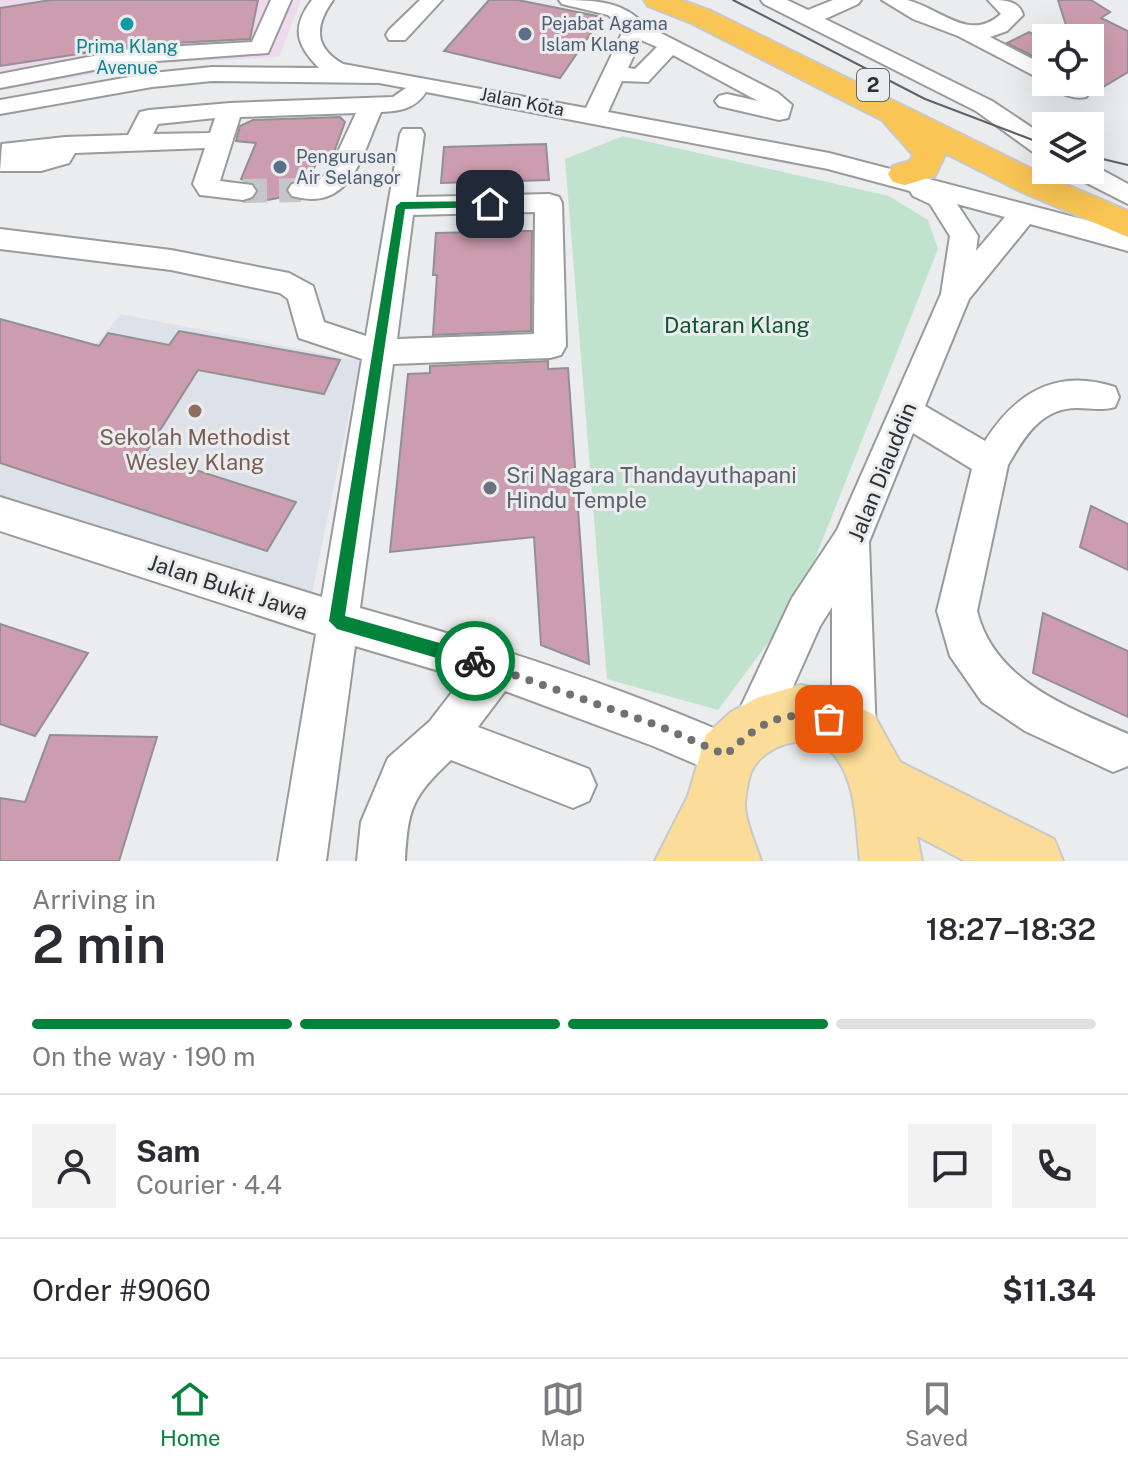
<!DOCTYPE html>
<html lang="en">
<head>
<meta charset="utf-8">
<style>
	body { margin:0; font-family:"Public Sans",sans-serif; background:#f2f2f3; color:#2b2b33; height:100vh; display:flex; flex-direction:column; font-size:30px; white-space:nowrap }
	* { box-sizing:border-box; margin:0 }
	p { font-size:26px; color:#7c7c81 }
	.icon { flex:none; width:44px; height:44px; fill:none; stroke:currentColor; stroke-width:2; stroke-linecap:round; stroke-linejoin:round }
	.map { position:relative; height:861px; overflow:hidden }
	.sheet { display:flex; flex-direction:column; background:#fff; flex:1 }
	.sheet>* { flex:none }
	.buttons { position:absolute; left:1032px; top:24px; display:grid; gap:16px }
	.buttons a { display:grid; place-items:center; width:72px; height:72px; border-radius:0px; background:#fff; box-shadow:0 8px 32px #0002; font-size:40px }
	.pin { position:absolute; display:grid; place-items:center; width:68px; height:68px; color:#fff; margin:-34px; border-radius:16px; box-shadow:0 4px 12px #0006 }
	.courier { position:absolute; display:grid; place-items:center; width:80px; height:80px; margin:-40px; border:6px solid #03823c; border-radius:50%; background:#fff; color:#222; box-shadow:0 2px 10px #0007 }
	.headline em { font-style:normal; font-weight:600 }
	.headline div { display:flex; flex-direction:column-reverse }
	.headline { display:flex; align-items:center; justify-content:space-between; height:136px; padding:0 32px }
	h1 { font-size:52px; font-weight:600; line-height:60px }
	.bar { display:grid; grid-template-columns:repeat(4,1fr); gap:12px 8px; align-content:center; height:96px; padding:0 32px }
	.bar i { height:10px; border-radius:6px; background:#e1e1e2 }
	.bar .active { background:#03823c }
	.bar p { grid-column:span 4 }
	.line { display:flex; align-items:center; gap:20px; padding:0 32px; border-top:2px solid #e1e1e2 }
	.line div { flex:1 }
	.round { display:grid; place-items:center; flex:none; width:84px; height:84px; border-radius:0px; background:#f2f2f3 }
	.tabs { display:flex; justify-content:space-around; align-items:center; height:112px; border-top:2px solid #e1e1e2; background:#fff; font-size:22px; color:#7c7c81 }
	.tabs a { display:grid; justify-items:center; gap:4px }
	.tabs .active { color:#03823c }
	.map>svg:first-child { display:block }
</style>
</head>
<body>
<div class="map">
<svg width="1128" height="861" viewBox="0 0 1128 861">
	<rect width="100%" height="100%" fill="#ebeced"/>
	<path fill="#eddbed" d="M0 0H301L279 57 162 63 0 90Z"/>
	<path fill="#dde1e9" d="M121 314 360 361 311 598 0 498V460Z"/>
	<path fill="#c1e3cd" d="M623 136 889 196 928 220 938 249 797 604 718 710 607 679 565 159Z"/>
	<g fill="#cc9dae" stroke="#929091" stroke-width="2">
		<path d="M51 0H258L250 39 137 45 0 66V8Z"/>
		<path d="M489 0H518L602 17 560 78 444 51Z"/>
		<path d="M1058 0H1091L1110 12 1101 18 1128 31V72L1093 93 1090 38H1070Z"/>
		<path d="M1029 32 1046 41V63L1007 43Z"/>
		<path d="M340 117 345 122 333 155H319L310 179 290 182 286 188 288 196 268 200 256 197 258 189 254 183 241 179 256 143 236 141 240 126 253 120Z"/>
		<path d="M546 144 549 180 441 183 444 147Z"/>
		<path d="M519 231H532L531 331 433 335 437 275H433L436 233Z"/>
		<path d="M0 319 99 346 108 333 169 345 179 331 340 360 324 394 198 370 145 454 296 502 267 551 0 463Z"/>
		<path d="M548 361V369L568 368 589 664 541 645 534 537 390 552 408 374 430 373V366Z"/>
		<path d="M1091 506 1128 524V570L1080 547Z"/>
		<path d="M1043 613 1128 651V717L1033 673Z"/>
		<path d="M0 624 88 653 35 736 0 724Z"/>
		<path d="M50 735 157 737 119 861H0V798L25 802Z"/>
	</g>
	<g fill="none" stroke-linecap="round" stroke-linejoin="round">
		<path stroke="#c5c6c7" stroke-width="24" stroke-dasharray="24 12" stroke-linecap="butt" d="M243 191 301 190"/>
		<defs>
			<g id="minor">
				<path d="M271 0H291L268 53 130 63 0 88V74L130 49 252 42Z"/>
				<path d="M312 0H333C315 25 313 47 343 64L586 108 624 29 608 15 562 4 559 0C589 0 623 0 643 24L778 93 792 105 788 118 779 120 719 106 715 101 719 96 727 94 758 101 673 55 648 82 622 81 608 112 829 153 1128 231V251L1030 224 969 299 925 406 985 441C1016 392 1057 368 1115 387L1119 397 1115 407C1101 411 1091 408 1077 408 1041 408 1024 437 1008 465L977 611C994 681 1068 707 1128 734V766L1113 772 1025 731 982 702 950 656 937 611 972 469 913 433 869 542 876 735 869 750 854 757 839 750 832 735V607L820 626 766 747 751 754 747 752 742 771 726 777 653 746 505 691 478 727 589 769 596 785 589 801 573 808 451 760C412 797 408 808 405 861H357L361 822 388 758 430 721 463 678 355 646 326 861H278L316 634 0 531V497L322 597 362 359 299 338 288 299 280 293 171 270 0 249V229L171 250 289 273 313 286 324 322 366 336 400 134 403 129H421L424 134 416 197 549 194 559 197 562 203 566 346 561 355 550 358 393 364 360 608C486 643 610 683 730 735L736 717 792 598 837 530 941 294 950 236 930 204 913 196 910 191 828 169 426 92C415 109 400 111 381 112 362 154 352 213 292 196L288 190 292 184 318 181 329 171 356 113 240 117 220 181 252 185 256 191 252 197 243 200 200 195 193 184 205 148 75 153 69 163 41 171H0L2 144 65 137 128 135 140 112 149 110 230 103 393 97 406 88 379 83 212 81 152 87 0 114V100L152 73 212 67 319 68C296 45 291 27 312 0ZM641 40 657 47 635 69 628 68ZM215 118 210 133 153 134 158 124ZM957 204 1005 217 976 251 978 236ZM535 212 534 334 397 339 413 215Z"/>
				<path d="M420 0H442L405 40H389L386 35 389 30Z"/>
				<path d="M761 0H787L808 10 833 0H861L858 4 825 19 992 101 1046 137V157L1037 155 976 111 764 4Z"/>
				<path d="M882 0C889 0 900 0 907 0 940 8 969 43 1001 14L988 0C1003 0 1019 0 1023 15L1007 31 990 37 1046 66V82L958 36 913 19Z"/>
				<path d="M1047 82H1077L1090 92 1086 97C1073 100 1056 93 1047 82Z"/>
				<path d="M1091 164 1128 184V204L1073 176 1069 170H1090Z"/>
			</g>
			<path id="major" d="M801 685 829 691 874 715 900 762 1054 839 1063 861H965L917 836 922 861H860C856 828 857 782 834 755 812 730 764 743 751 772 748 780 746 793 745 802 744 820 756 844 761 861H655L688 796 706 735 731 712 759 697Z"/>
			<path id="highway" d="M644 0H681L711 11 1046 176 1128 211V237L1022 192 943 152 945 155 935 176 905 185 893 182 888 174 893 166 910 161 913 155 882 120 691 23 648 6Z"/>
		</defs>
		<use href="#minor" stroke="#999a9b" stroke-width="4"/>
		<use href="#major" stroke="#c9c9c9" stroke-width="4"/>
		<use href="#highway" stroke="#c9c9c9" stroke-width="4"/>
		<use href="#minor" fill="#fff" fill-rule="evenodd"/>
		<use href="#major" fill="#fbdc98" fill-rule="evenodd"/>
		<use href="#highway" fill="#f9c554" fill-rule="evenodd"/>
		<g stroke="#606162" stroke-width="2">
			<path d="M733 0 925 99 1046 145"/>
			<path d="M1090 156 1128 165"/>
		</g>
	</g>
	<path fill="#03823c" d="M490 201 494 202V207L405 209 345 616 475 653 483 661 475 669 337 629 329 621 396 206 401 202Z"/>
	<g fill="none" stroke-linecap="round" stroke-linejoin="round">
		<path stroke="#717172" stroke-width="8" stroke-dasharray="0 14.4" d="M475 661 659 726 726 755C760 722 781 709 829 719"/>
	</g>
	<circle fill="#0f9aa8" stroke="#ebeced" stroke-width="3" cx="127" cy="24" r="8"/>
	<g fill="#5c6f8a" stroke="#ebeced" stroke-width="3">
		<circle cx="525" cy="34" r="8"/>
		<circle cx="280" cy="167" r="8"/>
	</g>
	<circle fill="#8d6e63" stroke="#ebeced" stroke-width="3" cx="195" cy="411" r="8"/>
	<circle fill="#6b7280" stroke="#ebeced" stroke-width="3" cx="490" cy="488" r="8"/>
	<g text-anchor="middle" stroke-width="6" stroke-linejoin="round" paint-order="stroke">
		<g font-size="18" fill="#4e5e75" stroke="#ebeced" text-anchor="start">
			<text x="541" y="30">Pejabat Agama<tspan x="541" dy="21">Islam Klang</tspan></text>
			<text x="296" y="163">Pengurusan<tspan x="296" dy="21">Air Selangor</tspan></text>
		</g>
		<g font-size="18" fill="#0d838f" stroke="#ebeced">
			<text x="127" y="53">Prima Klang<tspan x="127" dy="21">Avenue</tspan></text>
		</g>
		<g font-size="18" fill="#2f2f30" stroke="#ebeced">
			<text transform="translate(522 102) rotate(11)" y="6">Jalan Kota</text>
		</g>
		<rect fill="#ebeced" stroke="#676869" stroke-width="2" x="857" y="69" width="32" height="32" rx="6"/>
		<g font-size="20" font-weight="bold" fill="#2f2f30">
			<text x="873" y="92">2</text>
		</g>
		<g font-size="22" fill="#0d5634" stroke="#ebeced">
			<text x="737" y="333">Dataran Klang</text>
		</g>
		<g font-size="22" fill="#785e54" stroke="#ebeced">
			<text x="195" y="445">Sekolah Methodist<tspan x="195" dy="25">Wesley Klang</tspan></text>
		</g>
		<g font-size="22" fill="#2f2f30" stroke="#ebeced">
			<text transform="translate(882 472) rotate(-68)" y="8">Jalan Diauddin</text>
			<text transform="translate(228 587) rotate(18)" y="8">Jalan Bukit Jawa</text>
		</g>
		<g font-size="22" fill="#5b616d" stroke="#ebeced" text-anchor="start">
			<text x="506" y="483">Sri Nagara Thandayuthapani<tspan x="506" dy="25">Hindu Temple</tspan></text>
		</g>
	</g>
</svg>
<div class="buttons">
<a><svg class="icon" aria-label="locate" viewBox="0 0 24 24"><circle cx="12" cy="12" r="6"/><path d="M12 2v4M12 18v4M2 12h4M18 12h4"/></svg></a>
<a><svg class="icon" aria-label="layers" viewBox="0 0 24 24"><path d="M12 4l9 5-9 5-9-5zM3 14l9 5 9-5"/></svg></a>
</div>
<div class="pin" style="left:829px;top:719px;background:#ea580c"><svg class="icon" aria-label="bag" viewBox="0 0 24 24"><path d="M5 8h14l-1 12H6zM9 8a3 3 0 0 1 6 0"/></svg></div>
<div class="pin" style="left:490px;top:204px;background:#1f2937"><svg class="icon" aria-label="home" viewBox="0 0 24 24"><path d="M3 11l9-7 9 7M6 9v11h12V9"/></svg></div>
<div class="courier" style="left:475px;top:661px"><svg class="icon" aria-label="bike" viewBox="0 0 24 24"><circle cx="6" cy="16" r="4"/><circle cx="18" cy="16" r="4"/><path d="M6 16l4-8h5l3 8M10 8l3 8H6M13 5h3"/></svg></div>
</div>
<section class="sheet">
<div class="headline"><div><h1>2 min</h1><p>Arriving in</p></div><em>18:27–18:32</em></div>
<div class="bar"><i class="active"></i><i class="active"></i><i class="active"></i><i></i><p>On the way · 190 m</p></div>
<div class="line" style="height:144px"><a class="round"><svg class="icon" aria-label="person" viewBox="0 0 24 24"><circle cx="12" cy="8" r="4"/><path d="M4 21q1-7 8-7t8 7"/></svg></a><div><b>Sam</b><p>Courier · 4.4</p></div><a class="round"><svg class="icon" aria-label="chat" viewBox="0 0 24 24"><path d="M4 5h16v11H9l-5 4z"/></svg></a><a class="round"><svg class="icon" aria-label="phone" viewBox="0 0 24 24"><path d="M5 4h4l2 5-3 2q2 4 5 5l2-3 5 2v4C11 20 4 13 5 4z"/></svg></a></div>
<div class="line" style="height:104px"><div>Order #9060</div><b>$11.34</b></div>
</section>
<nav class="tabs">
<a class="active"><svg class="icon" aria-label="home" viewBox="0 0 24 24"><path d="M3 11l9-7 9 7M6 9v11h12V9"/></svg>Home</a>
<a><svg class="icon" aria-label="map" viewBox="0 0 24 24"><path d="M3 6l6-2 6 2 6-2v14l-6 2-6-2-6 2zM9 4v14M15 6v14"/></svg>Map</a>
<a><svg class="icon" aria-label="saved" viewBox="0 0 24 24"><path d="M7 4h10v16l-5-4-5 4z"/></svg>Saved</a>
</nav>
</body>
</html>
